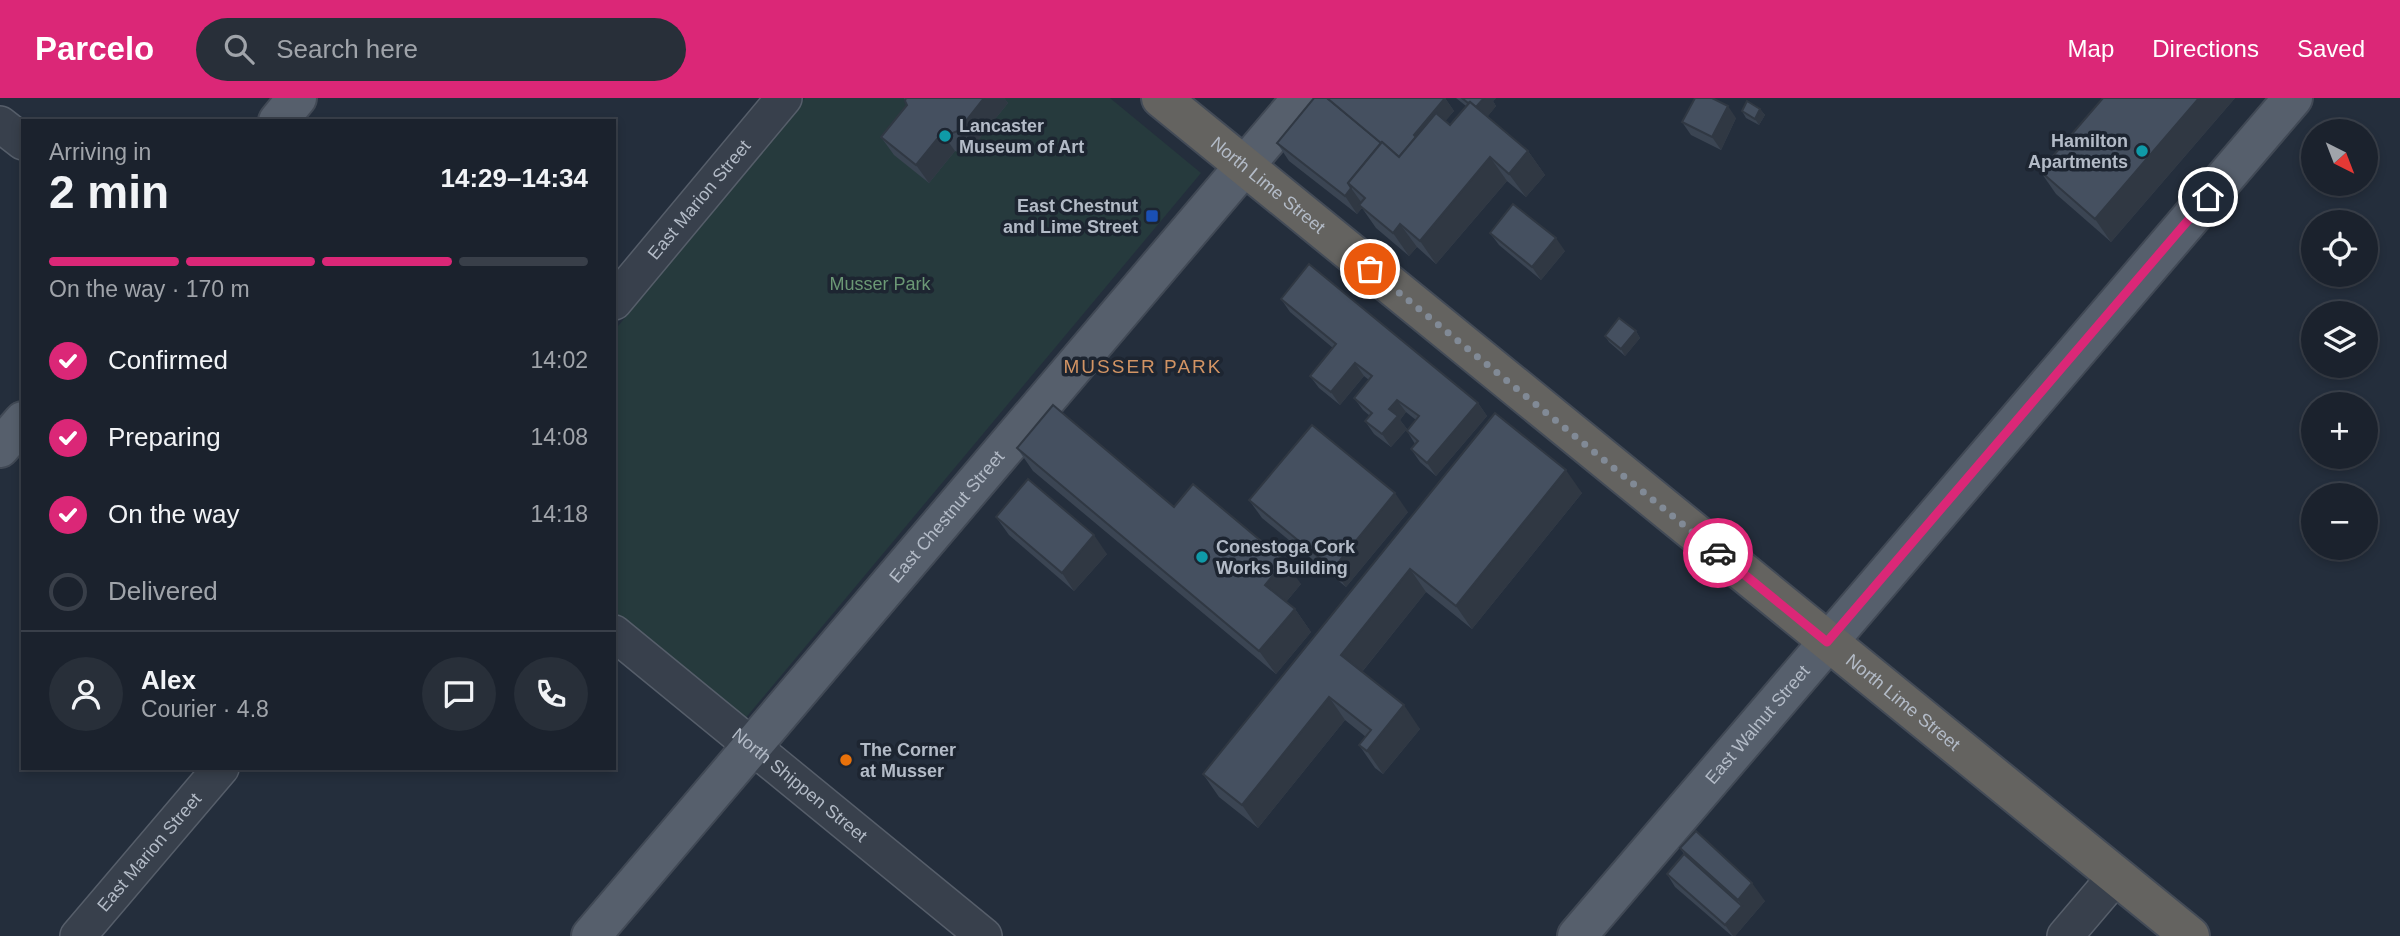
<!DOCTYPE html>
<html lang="en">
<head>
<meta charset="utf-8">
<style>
	body { margin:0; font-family:Helvetica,sans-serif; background:#282f39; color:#f1f3f6; height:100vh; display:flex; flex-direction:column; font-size:26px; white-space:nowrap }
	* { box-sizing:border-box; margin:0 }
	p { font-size:23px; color:#a0a4aa }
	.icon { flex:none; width:38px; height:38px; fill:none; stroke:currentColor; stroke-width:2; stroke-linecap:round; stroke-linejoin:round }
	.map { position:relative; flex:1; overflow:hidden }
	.details { position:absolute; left:21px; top:21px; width:595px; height:651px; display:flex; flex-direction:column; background:#1b222d; border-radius:0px; box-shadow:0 4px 10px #0003,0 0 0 2px #393f49 }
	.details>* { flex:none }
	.needle { width:46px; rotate:138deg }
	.fabs { position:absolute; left:2301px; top:21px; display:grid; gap:14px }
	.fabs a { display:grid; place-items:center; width:77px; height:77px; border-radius:50%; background:#1b222d; box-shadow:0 4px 10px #0003,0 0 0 2px #393f49; font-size:35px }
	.pin { position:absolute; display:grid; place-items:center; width:60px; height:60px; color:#fff; margin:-30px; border:4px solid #fff; border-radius:50%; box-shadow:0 2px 7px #0007 }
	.courier { position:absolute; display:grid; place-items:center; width:70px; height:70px; margin:-35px; border:5px solid #db2777; border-radius:50%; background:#fff; color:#222; box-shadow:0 2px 9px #0007 }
	.overview em { font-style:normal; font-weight:700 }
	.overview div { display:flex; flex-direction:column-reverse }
	.overview { display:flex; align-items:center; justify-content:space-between; height:119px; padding:0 28px }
	h1 { font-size:46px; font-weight:700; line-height:52px }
	.bar { display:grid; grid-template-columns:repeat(4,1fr); gap:10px 7px; align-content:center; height:84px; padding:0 28px }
	.bar i { height:9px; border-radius:5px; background:#393f49 }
	.bar .on { background:#db2777 }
	.bar p { grid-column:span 4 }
	.line { display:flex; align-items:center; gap:18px; padding:0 28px; border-top:2px solid #393f49 }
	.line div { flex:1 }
	.round { display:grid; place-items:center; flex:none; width:74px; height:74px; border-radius:37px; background:#282f39 }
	ol { padding:0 28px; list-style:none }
	li { display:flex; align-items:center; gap:21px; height:77px }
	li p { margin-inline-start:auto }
	li .icon { padding:7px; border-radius:50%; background:#db2777; color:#fff; stroke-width:4 }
	li:last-child { color:#a0a4aa }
	li i { width:38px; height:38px; border:4px solid #393f49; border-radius:50% }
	header { display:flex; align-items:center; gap:42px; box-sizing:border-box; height:98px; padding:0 35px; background:#db2777; color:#fff }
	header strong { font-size:33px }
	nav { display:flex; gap:38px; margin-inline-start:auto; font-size:24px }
	.search { width:490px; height:63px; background:#282f39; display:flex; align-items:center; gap:18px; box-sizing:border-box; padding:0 24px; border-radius:38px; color:#a0a4aa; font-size:26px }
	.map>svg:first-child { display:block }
</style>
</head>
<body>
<header>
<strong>Parcelo</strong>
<div class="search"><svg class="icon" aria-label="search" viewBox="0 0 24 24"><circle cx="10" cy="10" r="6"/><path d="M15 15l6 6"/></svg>Search here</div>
<nav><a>Map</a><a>Directions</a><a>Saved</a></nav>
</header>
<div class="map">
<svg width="2400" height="838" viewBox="0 0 2400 838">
	<rect width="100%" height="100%" fill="#242e3c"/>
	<path fill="#263a3d" d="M805 0H1110L1201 75 744 622 614 516V233Z"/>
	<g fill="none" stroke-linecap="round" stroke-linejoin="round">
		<defs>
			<g id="minor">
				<path d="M0 26 23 44"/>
				<path id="s1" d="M614 204 784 0"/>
				<path id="s2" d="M614 535 984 838"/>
				<path id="s3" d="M78 838 221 670"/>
				<path d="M2065 838 2116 778"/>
			</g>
			<g id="primary">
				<path d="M278 23 297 0"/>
				<path d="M0 350 23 323"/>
				<path id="s4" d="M591 838 1302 0"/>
				<path id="s5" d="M1577 838 2293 0"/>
			</g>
			<g id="trunk">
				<path id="s6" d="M1161 0 2190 838"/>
			</g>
		</defs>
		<use href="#minor" stroke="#565e6a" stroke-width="38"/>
		<use href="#primary" stroke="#414955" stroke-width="42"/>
		<use href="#trunk" stroke="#434b57" stroke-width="42"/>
		<use href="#minor" stroke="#38404c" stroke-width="35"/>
		<use href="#primary" stroke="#565f6c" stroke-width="38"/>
		<use href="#trunk" stroke="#646360" stroke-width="38"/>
	</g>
	<g fill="#3b4553">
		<path d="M904 0H1004L1008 5 970 52 960 55 955 53 929 85 894 57 881 39 907 7Z"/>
		<path d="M1445 0 1454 13 1445 23 1450 27 1466 8 1456 0H1496L1493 3 1496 8 1487 19 1528 53 1545 77 1526 99 1507 83 1436 166 1417 149 1409 158 1376 130 1362 110 1357 116 1289 63 1277 45Z"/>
		<path d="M2103 0H2235L2111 144 2056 96 2040 73Z"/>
		<path d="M1760 11 1765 17 1759 27 1746 20 1742 13Z"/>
		<path d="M1736 20 1721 52 1691 37 1682 24Z"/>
		<path d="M1490 135 1565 153 1541 182 1499 147Z"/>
		<path d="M1281 201 1478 305 1487 318 1436 378 1420 364 1411 351 1415 346 1407 333 1416 322 1406 314 1400 322 1407 331 1391 349 1374 336 1365 323 1370 318 1363 312 1354 300 1369 282 1364 278 1340 307 1319 290 1310 278 1333 250 1290 214Z"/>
		<path d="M1636 233 1640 240 1625 258 1609 244 1605 238Z"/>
		<path d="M1495 315 1582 395 1472 531 1426 494 1362 574 1420 631 1383 676 1375 670 1359 647 1366 639 1345 622 1258 730 1219 699 1203 676Z"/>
		<path d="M1017 350 1174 409 1301 486 1286 504 1295 511 1311 534 1276 576 1033 373Z"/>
		<path d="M1249 402 1408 414 1346 489 1262 420Z"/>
		<path d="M996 419 1107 456 1074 493 1009 437Z"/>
		<path d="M1680 750 1765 803 1735 838H1732L1675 789 1667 776 1684 756Z"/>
	</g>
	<g fill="#303843">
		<path d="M984 0H1004L1008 5 970 52 958 33Z"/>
		<path d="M1445 0 1454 13 1422 50 1414 37Z"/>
		<path d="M1484 0H1496L1493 3 1496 8 1484 23 1475 10Z"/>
		<path d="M2199 0H2235L2111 144 2095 121Z"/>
		<path d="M1728 8 1736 20 1721 52 1712 39Z"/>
		<path d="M1760 11 1765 17 1759 27 1755 21Z"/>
		<path d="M942 35 955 53 929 85 916 67Z"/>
		<path d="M1528 53 1545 77 1526 99 1509 76Z"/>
		<path d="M1490 59 1507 83 1436 166 1420 143Z"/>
		<path d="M1351 90 1364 108 1359 107 1362 110 1357 116 1345 98Z"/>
		<path d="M1400 126 1417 149 1409 158 1393 135Z"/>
		<path d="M1556 140 1565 153 1541 182 1532 169Z"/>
		<path d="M1636 233 1640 240 1625 258 1621 251Z"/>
		<path d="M1355 265 1364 278 1340 307 1331 294Z"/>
		<path d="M1397 302 1406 314 1400 322 1407 331 1391 349 1382 336 1389 311Z"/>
		<path d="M1478 305 1487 318 1436 378 1427 365Z"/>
		<path d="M1566 372 1582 395 1472 531 1456 508Z"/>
		<path d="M1395 395 1408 414 1346 489 1333 471Z"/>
		<path d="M1094 437 1107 456 1074 493 1062 475Z"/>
		<path d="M1285 463 1301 486 1281 510 1265 487Z"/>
		<path d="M1410 471 1426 494 1357 580 1341 557Z"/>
		<path d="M1295 511 1311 534 1276 576 1259 553Z"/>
		<path d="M1329 599 1345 622 1258 730 1242 707Z"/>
		<path d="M1404 607 1420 631 1383 676 1367 653Z"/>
		<path d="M1752 785 1765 803 1735 838H1733L1725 827 1742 808 1738 802Z"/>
	</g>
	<g fill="#455060" stroke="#303843" stroke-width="2">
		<path d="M906 0H984L958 33 947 37 942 35 916 67 881 39 907 7 905 3Z"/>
		<path d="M1314 0H1327L1381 45 1348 85 1351 90 1345 98 1277 45Z"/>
		<path d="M1327 0H1445L1414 37 1416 39 1399 59 1382 44 1381 45Z"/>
		<path d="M1462 0H1484L1476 9 1470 4 1468 5Z"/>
		<path d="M1695 0H1712L1728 8 1712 39 1682 24Z"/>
		<path d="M2103 0H2199L2095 121 2040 73Z"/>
		<path d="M1747 3 1760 11 1755 21 1742 13Z"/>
		<path d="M1470 4 1528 53 1509 76 1490 59 1420 143 1400 126 1393 135 1359 107 1365 100 1348 85 1382 44 1399 59 1436 15 1450 27Z"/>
		<path d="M1513 106 1556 140 1532 169 1490 135Z"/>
		<path d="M1309 166 1478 305 1427 365 1411 351 1418 343 1407 333 1419 318 1397 302 1389 311 1398 318 1382 336 1365 323 1372 315 1354 300 1372 278 1355 265 1331 294 1310 278 1336 246 1281 201Z"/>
		<path d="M1619 220 1636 233 1621 251 1605 238Z"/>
		<path d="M1053 307 1174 409 1193 386 1285 463 1265 487 1295 511 1259 553 1017 350Z"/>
		<path d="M1495 315 1566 372 1456 508 1410 471 1341 557 1404 607 1367 653 1359 647 1371 632 1329 599 1242 707 1203 676Z"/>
		<path d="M1312 327 1395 395 1333 471 1249 402Z"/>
		<path d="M1028 381 1094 437 1062 475 996 419Z"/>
		<path d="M1696 733 1752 785 1738 802 1680 750Z"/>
		<path d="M1684 756 1742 808 1725 827 1667 776Z"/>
	</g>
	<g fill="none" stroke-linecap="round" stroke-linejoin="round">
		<path stroke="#818a96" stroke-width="7" stroke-dasharray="0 12.6" d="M1370 171 1718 455"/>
		<path stroke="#db2777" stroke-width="9" d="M1718 455 1827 544 2208 99"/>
	</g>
	<g fill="#0f9aa8" stroke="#1d2531" stroke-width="2.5">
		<circle cx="945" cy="38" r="7"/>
		<circle cx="2142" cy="53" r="7"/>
		<circle cx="1202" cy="459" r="7"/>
	</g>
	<rect fill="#1a4fb4" stroke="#1d2531" stroke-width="2.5" x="1145" y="111" width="14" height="14" rx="3.5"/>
	<circle fill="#e8710a" stroke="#1d2531" stroke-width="2.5" cx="846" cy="662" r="7"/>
	<g text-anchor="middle" stroke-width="7" stroke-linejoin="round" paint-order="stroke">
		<g font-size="18" font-weight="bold" fill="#b3bbc7" stroke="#1d2531" text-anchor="start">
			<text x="959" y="34">Lancaster<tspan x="959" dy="21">Museum of Art</tspan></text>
			<text x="2128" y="49" text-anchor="end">Hamilton<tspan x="2128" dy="21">Apartments</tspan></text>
			<text x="1138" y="114" text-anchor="end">East Chestnut<tspan x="1138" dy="21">and Lime Street</tspan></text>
			<text x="1216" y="455">Conestoga Cork<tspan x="1216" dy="21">Works Building</tspan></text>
			<text x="860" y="658">The Corner<tspan x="860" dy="21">at Musser</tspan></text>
		</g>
		<g font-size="18" fill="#b3bbc7" stroke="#1d2531">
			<text dy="6" stroke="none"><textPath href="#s6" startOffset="138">North Lime Street</textPath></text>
			<text dy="6" stroke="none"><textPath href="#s1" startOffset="133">East Marion Street</textPath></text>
			<text dy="6" stroke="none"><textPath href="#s4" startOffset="550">East Chestnut Street</textPath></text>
			<text dy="6" stroke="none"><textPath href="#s6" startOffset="957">North Lime Street</textPath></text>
			<text dy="6" stroke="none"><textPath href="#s5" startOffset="278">East Walnut Street</textPath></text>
			<text dy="6" stroke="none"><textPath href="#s2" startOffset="240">North Shippen Street</textPath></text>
			<text dy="6" stroke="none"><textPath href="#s3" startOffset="110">East Marion Street</textPath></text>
		</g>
		<g font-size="18" fill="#6b9875" stroke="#1d2531">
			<text x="880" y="192">Musser Park</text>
		</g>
		<g font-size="19" letter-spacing="2" fill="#d29464" stroke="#1d2531">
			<text x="1143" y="275">MUSSER PARK</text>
		</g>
	</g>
</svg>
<div class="fabs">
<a><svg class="needle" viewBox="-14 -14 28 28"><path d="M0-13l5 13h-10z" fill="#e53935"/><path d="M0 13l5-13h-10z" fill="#a0a4aa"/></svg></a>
<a><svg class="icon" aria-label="locate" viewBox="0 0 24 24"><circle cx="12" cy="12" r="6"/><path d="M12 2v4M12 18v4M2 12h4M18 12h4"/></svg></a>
<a><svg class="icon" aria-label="layers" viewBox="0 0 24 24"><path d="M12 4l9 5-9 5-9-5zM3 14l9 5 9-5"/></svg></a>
<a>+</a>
<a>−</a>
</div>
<div class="pin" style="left:1370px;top:171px;background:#ea580c"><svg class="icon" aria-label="bag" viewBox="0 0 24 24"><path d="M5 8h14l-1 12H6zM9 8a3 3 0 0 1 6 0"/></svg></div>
<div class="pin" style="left:2208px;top:99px;background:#1f2937"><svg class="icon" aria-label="home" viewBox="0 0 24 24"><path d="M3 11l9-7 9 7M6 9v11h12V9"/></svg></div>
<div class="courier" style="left:1718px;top:455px"><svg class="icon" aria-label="car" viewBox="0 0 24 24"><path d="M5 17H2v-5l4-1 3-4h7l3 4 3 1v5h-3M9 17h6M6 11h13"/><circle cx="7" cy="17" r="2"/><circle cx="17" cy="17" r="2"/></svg></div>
<section class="details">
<div class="overview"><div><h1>2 min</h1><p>Arriving in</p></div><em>14:29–14:34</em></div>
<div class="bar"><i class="on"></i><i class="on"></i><i class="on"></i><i></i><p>On the way · 170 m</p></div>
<ol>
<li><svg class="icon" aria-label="check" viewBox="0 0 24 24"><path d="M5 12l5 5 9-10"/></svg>Confirmed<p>14:02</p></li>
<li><svg class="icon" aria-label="check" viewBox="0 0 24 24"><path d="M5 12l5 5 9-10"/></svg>Preparing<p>14:08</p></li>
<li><svg class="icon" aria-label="check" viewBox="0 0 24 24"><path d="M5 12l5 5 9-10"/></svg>On the way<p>14:18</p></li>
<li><i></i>Delivered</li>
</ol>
<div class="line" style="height:126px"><a class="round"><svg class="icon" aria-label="person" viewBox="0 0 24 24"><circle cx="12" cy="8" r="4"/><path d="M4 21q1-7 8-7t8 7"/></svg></a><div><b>Alex</b><p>Courier · 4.8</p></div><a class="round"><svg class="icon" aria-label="chat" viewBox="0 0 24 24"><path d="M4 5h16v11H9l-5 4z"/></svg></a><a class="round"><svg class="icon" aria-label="phone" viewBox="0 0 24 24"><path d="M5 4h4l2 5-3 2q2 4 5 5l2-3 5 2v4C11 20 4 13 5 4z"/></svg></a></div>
</section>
</div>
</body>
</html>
